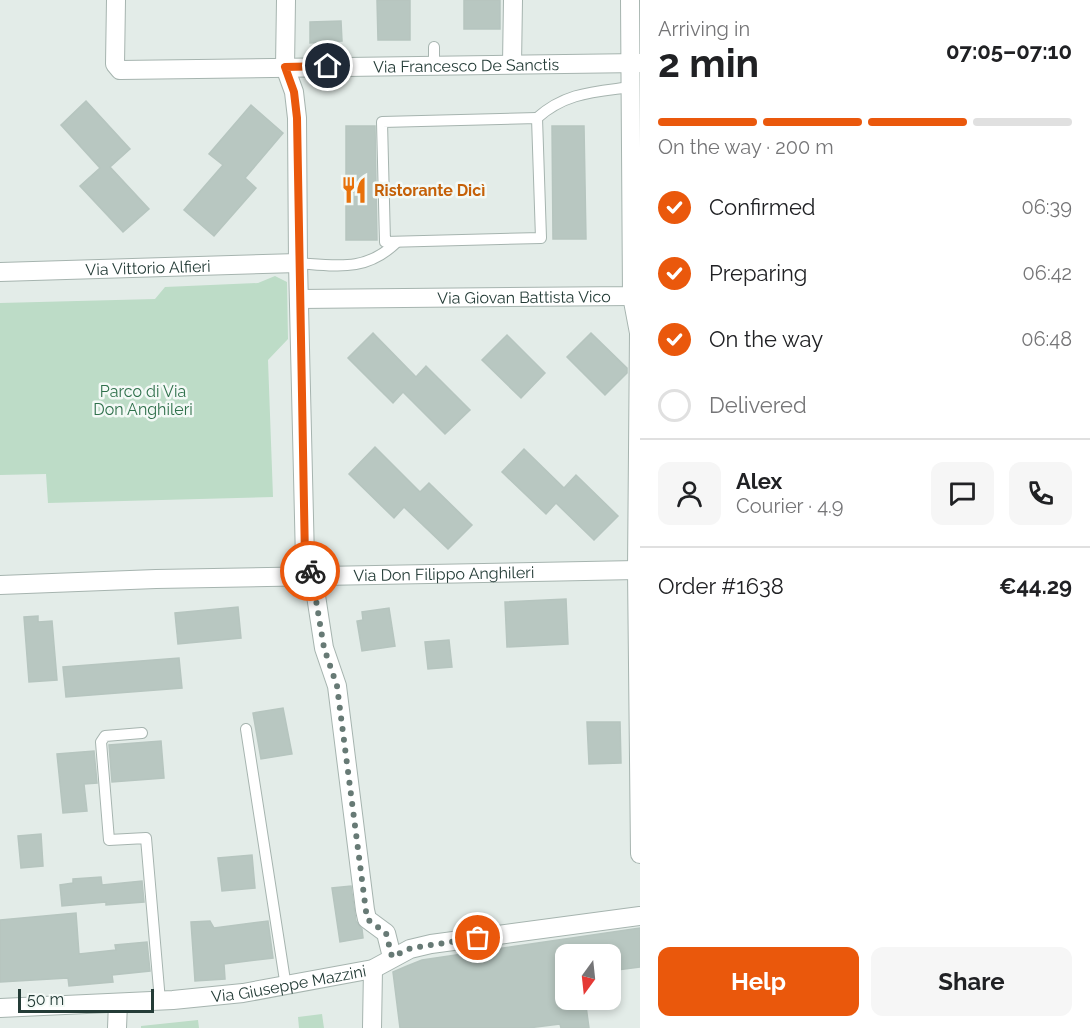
<!DOCTYPE html>
<html lang="en">
<head>
<meta charset="utf-8">
<style>
	body { margin:0; font-family:Raleway,sans-serif; background:#f6f6f6; color:#202124; height:100vh; display:flex; flex-direction:column; font-size:22px; white-space:nowrap }
	* { box-sizing:border-box; margin:0 }
	p { font-size:20px; color:#757577 }
	.icon { flex:none; width:33px; height:33px; fill:none; stroke:currentColor; stroke-width:2; stroke-linecap:round; stroke-linejoin:round }
	.map { position:relative; flex:1; overflow:hidden }
	.side { display:flex; flex-direction:column; background:#fff; width:450px }
	.side>* { flex:none }
	.needle { width:39px; rotate:195deg }
	.fabs { position:absolute; left:555px; top:944px; display:grid; gap:12px }
	.fabs a { display:grid; place-items:center; width:66px; height:66px; border-radius:12px; background:#fff; box-shadow:0 3px 9px #0003; font-size:30px }
	.scale { position:absolute; left:18px; bottom:15px; width:136px; box-sizing:border-box; padding-left:6px; border:3px solid #243c37; border-top:0; font-size:16px; line-height:21px; white-space:nowrap; color:#243c37; -webkit-text-stroke:4px #f3f9f6; paint-order:stroke }
	.pin { position:absolute; display:grid; place-items:center; width:51px; height:51px; color:#fff; margin:-26px; border:3px solid #fff; border-radius:50%; box-shadow:0 2px 6px #0007 }
	.courier { position:absolute; display:grid; place-items:center; width:60px; height:60px; margin:-30px; border:4px solid #ea580c; border-radius:50%; background:#fff; color:#222; box-shadow:0 2px 8px #0007 }
	.head em { font-style:normal; font-weight:700 }
	.head div { display:flex; flex-direction:column-reverse }
	.head { display:flex; align-items:center; justify-content:space-between; height:102px; padding:0 18px }
	h1 { font-size:39px; font-weight:700; line-height:45px }
	.bar { display:grid; grid-template-columns:repeat(4,1fr); gap:9px 6px; align-content:center; height:72px; padding:0 18px }
	.bar i { height:8px; border-radius:4px; background:#e0e0e0 }
	.bar .current { background:#ea580c }
	.bar p { grid-column:span 4 }
	.line { display:flex; align-items:center; gap:15px; padding:0 18px; border-top:2px solid #e0e0e0 }
	.line div { flex:1 }
	.round { display:grid; place-items:center; flex:none; width:63px; height:63px; border-radius:12px; background:#f6f6f6 }
	ol { padding:0 18px; list-style:none }
	li { display:flex; align-items:center; gap:18px; height:66px }
	li p { margin-inline-start:auto }
	li .icon { padding:6px; border-radius:50%; background:#ea580c; color:#fff; stroke-width:4 }
	li:last-child { color:#757577 }
	li i { width:33px; height:33px; border:3px solid #e0e0e0; border-radius:50% }
	.cta { display:flex; gap:12px; margin-top:auto; padding:12px 18px }
	.cta a { flex:1; height:69px; border-radius:12px; background:#ea580c; color:#fff; font-size:24px; font-weight:700; line-height:69px; text-align:center }
	.cta a+a { background:#f6f6f6; color:#202124 }
	main { display:flex; flex:1; min-height:0 }
	.map>svg:first-child { display:block }
</style>
</head>
<body>
<main>
<div class="map">
<svg width="640" height="1028" viewBox="0 0 640 1028">
	<rect width="100%" height="100%" fill="#e3ece8"/>
	<g fill="#bddcc7">
		<path d="M275 276 287 282 288 339 268 360 273 497 48 503 46 474 0 475V303L155 299 165 287 258 283Z"/>
		<path d="M322 1014 324 1028H299L298 1017Z"/>
		<path d="M198 1020 199 1028H141V1026Z"/>
	</g>
	<g fill="#b8c7c1" stroke="#b6c5bf" stroke-width="1.5">
		<path d="M377 0H410V40H378Z"/>
		<rect x="464" y="0" width="36" height="29"/>
		<path d="M341 21 342 41 310 43V22Z"/>
		<path d="M86 101 130 149 110 167 149 209 123 232 80 186 100 168 61 125Z"/>
		<path d="M251 105 283 133 245 178 256 188 214 236 184 210 223 165 209 154Z"/>
		<path d="M346 126H375L377 240H346Z"/>
		<path d="M552 126H584L586 239H553Z"/>
		<path d="M373 333 416 377 426 366 470 410 445 434 403 392 393 403 348 358Z"/>
		<path d="M591 333 627 368V373L605 395 567 357Z"/>
		<path d="M507 335 545 373 521 398 482 360Z"/>
		<path d="M375 447 420 492 429 483 472 525 448 549 404 507 394 518 349 474Z"/>
		<path d="M524 449 564 488 576 475 618 516 594 540 556 503 546 514 502 472Z"/>
		<path d="M566 599 568 644 507 647 505 602Z"/>
		<path d="M238 607 241 638 178 644 175 613Z"/>
		<path d="M389 608 395 646 362 651 357 621 363 620 362 612Z"/>
		<path d="M38 616V622L52 621 57 680 29 682 24 617Z"/>
		<path d="M449 640 452 667 428 669 425 642Z"/>
		<path d="M179 658 182 688 66 697 63 667Z"/>
		<path d="M283 708 292 754 261 759 253 713Z"/>
		<path d="M587 722H620L621 763 589 764Z"/>
		<path d="M161 741 164 778 112 782 109 745Z"/>
		<path d="M94 751 97 783 84 784 87 811 63 813 57 754Z"/>
		<path d="M41 834 43 866 21 868 18 836Z"/>
		<path d="M252 855 255 888 222 891 218 858Z"/>
		<path d="M101 877 102 885 142 881 144 902 106 905V902L62 906 60 885 73 883V879Z"/>
		<path d="M351 886 356 921 362 929 363 938 340 942 332 888Z"/>
		<path d="M76 913 79 954 116 950 115 945 147 942 150 971 112 975 113 982 69 986 68 978 0 982V920Z"/>
		<path d="M210 921 214 928 268 921 273 958 224 964 225 979 195 981 191 922Z"/>
		<path d="M640 928V967L610 971V954H566V999H585L589 1028H561L560 1024 528 1028H400L393 972 407 966 422 960Z"/>
	</g>
	<g fill="none" stroke-linecap="round" stroke-linejoin="round">
		<defs>
			<g id="service">
				<path d="M434 47V65"/>
				<path d="M537 118 541 238 385 242 382 122Z"/>
				<path d="M537 118C566 92 595 92 631 87"/>
				<path d="M298 263C338 266 366 272 397 242"/>
				<path d="M246 729 286 987"/>
				<path d="M142 733 105 736 101 742 109 840 146 838 160 1001"/>
			</g>
			<g id="minor">
				<path id="s1" d="M116 0 115 64 120 70 640 63"/>
				<path d="M286 0 285 67 294 92 297 118 298 263 305 560 313 576 324 648 337 686 365 910 367 919 386 933 392 957"/>
				<path d="M512 64 513 0"/>
				<path id="s2" d="M0 272 298 263"/>
				<path d="M632 296 639 333 637 570 640 854"/>
				<path id="s3" d="M299 299 632 296 630 0"/>
				<path id="s4" d="M0 585 156 579 637 570"/>
				<path d="M117 1028 118 1003"/>
				<path d="M372 1028 373 969"/>
			</g>
			<g id="tertiary">
				<path id="s5" d="M0 1008 173 1000 243 993 373 969 410 949 431 944 640 916"/>
			</g>
		</defs>
		<use href="#service" stroke="#a6b4af" stroke-width="12"/>
		<use href="#minor" stroke="#a6b4af" stroke-width="20"/>
		<use href="#tertiary" stroke="#a6b4af" stroke-width="20"/>
		<use href="#service" stroke="#fff" stroke-width="10"/>
		<use href="#minor" stroke="#fff" stroke-width="18"/>
		<use href="#tertiary" stroke="#fff" stroke-width="18"/>
	</g>
	<g fill="none" stroke-linecap="round" stroke-linejoin="round">
		<path stroke="#677a75" stroke-width="6" stroke-dasharray="0 10.8" d="M310 571 312 576 324 648 337 686 367 919 386 933 392 957 411 948 478 938"/>
		<path stroke="#ea580c" stroke-width="8" d="M310 571 305 560 297 118 294 92 285 67 328 66"/>
	</g>
	<defs>
		<symbol id="restaurant-bare" viewBox="-9 -9 18 18"><path d="M-5-6h1v4h1v-4h1v4h1v-4h1v5L-1.5 .5V6h-2V.5L-5-1ZM5-6V6H3V1.5H1.5Q1.5-4 5-6Z" fill="#e8710a" stroke="#f3f9f6" stroke-width="2.5" paint-order="stroke"/></symbol>
	</defs>
	<g fill-rule="evenodd">
		<use href="#restaurant-bare" x="335" y="171" width="38" height="38"/>
	</g>
	<g text-anchor="middle" stroke-width="5" stroke-linejoin="round" paint-order="stroke">
		<g font-size="16" fill="#243c37" stroke="#f3f9f6">
			<text dy="6" stroke="none"><textPath href="#s1" startOffset="418">Via Francesco De Sanctis</textPath></text>
			<text dy="6" stroke="none"><textPath href="#s2" startOffset="148">Via Vittorio Alfieri</textPath></text>
			<text dy="6" stroke="none"><textPath href="#s3" startOffset="225">Via Giovan Battista Vico</textPath></text>
			<text dy="6" stroke="none"><textPath href="#s4" startOffset="444">Via Don Filippo Anghileri</textPath></text>
			<text dy="6" stroke="none"><textPath href="#s5" startOffset="290">Via Giuseppe Mazzini</textPath></text>
		</g>
		<g font-size="16" font-weight="bold" fill="#c56008" stroke="#f3f9f6" text-anchor="start">
			<text x="374" y="196">Ristorante Dicì</text>
		</g>
		<g font-size="16" fill="#30714c" stroke="#f3f9f6">
			<text x="143" y="397">Parco di Via<tspan x="143" dy="18">Don Anghileri</tspan></text>
		</g>
	</g>
</svg>
<div class="fabs">
<a><svg class="needle" viewBox="-14 -14 28 28"><path d="M0-13l5 13h-10z" fill="#e53935"/><path d="M0 13l5-13h-10z" fill="#757577"/></svg></a>
</div>
<div class="scale">50 m</div>
<div class="pin" style="left:478px;top:938px;background:#ea580c"><svg class="icon" aria-label="bag" viewBox="0 0 24 24"><path d="M5 8h14l-1 12H6zM9 8a3 3 0 0 1 6 0"/></svg></div>
<div class="pin" style="left:328px;top:66px;background:#1f2937"><svg class="icon" aria-label="home" viewBox="0 0 24 24"><path d="M3 11l9-7 9 7M6 9v11h12V9"/></svg></div>
<div class="courier" style="left:310px;top:571px"><svg class="icon" aria-label="bike" viewBox="0 0 24 24"><circle cx="6" cy="16" r="4"/><circle cx="18" cy="16" r="4"/><path d="M6 16l4-8h5l3 8M10 8l3 8H6M13 5h3"/></svg></div>
</div>
<section class="side">
<div class="head"><div><h1>2 min</h1><p>Arriving in</p></div><em>07:05–07:10</em></div>
<div class="bar"><i class="current"></i><i class="current"></i><i class="current"></i><i></i><p>On the way · 200 m</p></div>
<ol>
<li><svg class="icon" aria-label="check" viewBox="0 0 24 24"><path d="M5 12l5 5 9-10"/></svg>Confirmed<p>06:39</p></li>
<li><svg class="icon" aria-label="check" viewBox="0 0 24 24"><path d="M5 12l5 5 9-10"/></svg>Preparing<p>06:42</p></li>
<li><svg class="icon" aria-label="check" viewBox="0 0 24 24"><path d="M5 12l5 5 9-10"/></svg>On the way<p>06:48</p></li>
<li><i></i>Delivered</li>
</ol>
<div class="line" style="height:108px"><a class="round"><svg class="icon" aria-label="person" viewBox="0 0 24 24"><circle cx="12" cy="8" r="4"/><path d="M4 21q1-7 8-7t8 7"/></svg></a><div><b>Alex</b><p>Courier · 4.9</p></div><a class="round"><svg class="icon" aria-label="chat" viewBox="0 0 24 24"><path d="M4 5h16v11H9l-5 4z"/></svg></a><a class="round"><svg class="icon" aria-label="phone" viewBox="0 0 24 24"><path d="M5 4h4l2 5-3 2q2 4 5 5l2-3 5 2v4C11 20 4 13 5 4z"/></svg></a></div>
<div class="line" style="height:78px"><div>Order #1638</div><b>€44.29</b></div>
<div class="cta"><a>Help</a><a>Share</a></div>
</section>
</main>
</body>
</html>
